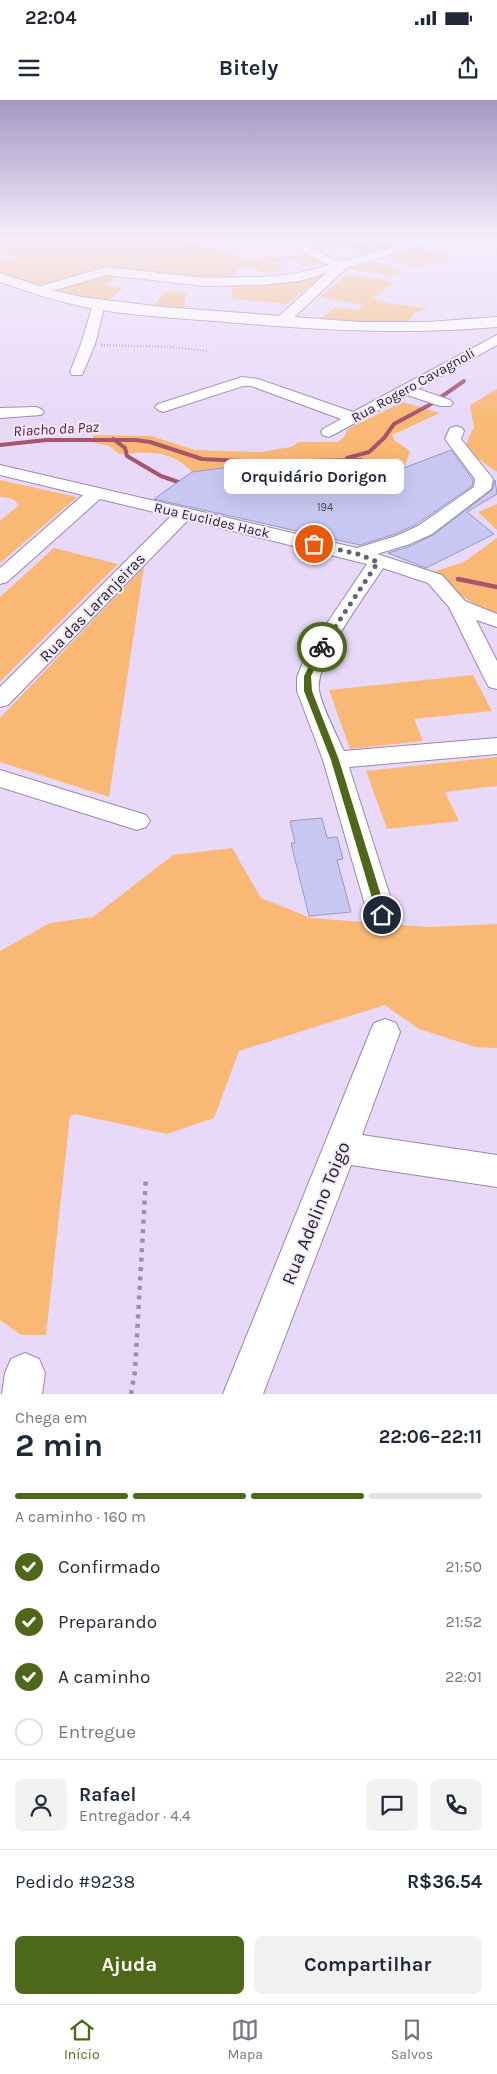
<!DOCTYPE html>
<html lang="pt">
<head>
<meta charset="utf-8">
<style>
	body { margin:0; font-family:Karla,sans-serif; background:#f2f2f3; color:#1f2937; height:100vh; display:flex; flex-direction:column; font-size:19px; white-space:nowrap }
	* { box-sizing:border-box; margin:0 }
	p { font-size:16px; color:#747a83 }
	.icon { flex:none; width:28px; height:28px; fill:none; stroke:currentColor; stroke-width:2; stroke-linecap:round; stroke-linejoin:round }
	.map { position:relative; height:1294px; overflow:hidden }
	.side { display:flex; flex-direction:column; background:#fff; flex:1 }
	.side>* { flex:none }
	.pin { position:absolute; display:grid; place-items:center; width:42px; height:42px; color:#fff; margin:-21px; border:2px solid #fff; border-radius:50%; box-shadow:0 1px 5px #0007 }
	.courier { position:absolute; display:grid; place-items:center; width:50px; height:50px; margin:-25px; border:4px solid #4e681a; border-radius:50%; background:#fff; color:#222; box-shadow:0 1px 6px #0007 }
	.bubble { position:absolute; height:35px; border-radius:8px; background:#fff; box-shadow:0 5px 20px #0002; font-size:16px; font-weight:700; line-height:35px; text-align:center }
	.head em { font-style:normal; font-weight:700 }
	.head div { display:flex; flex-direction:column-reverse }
	.head { display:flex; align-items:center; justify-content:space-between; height:85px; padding:0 15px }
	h1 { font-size:32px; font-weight:700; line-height:38px }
	.bar { display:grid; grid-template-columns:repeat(4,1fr); gap:8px 5px; align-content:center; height:60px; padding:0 15px }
	.bar i { height:6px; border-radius:4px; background:#e0e1e3 }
	.bar .on { background:#4e681a }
	.bar p { grid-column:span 4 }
	.line { display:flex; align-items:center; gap:12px; padding:0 15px; border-top:1px solid #e0e1e3 }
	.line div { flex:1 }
	.round { display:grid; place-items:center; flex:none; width:52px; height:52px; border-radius:8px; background:#f2f2f3 }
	ol { padding:0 15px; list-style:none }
	li { display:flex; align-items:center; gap:15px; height:55px }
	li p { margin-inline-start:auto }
	li .icon { padding:5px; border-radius:50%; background:#4e681a; color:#fff; stroke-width:4 }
	li:last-child { color:#747a83 }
	li i { width:28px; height:28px; border:2px solid #e0e1e3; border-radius:50% }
	.cta { display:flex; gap:10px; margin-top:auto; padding:10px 15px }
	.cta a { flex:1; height:58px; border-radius:8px; background:#4e681a; color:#fff; font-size:20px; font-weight:700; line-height:58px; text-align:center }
	.cta a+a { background:#f2f2f3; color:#1f2937 }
	.status { display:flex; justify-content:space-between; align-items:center; height:35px; padding:0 25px; background:#fff; direction:ltr }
	.status svg { height:14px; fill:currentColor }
	header { display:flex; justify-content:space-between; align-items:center; height:65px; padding:0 15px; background:#fff; font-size:22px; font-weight:700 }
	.dock { display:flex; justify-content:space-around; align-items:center; height:70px; border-top:1px solid #e0e1e3; background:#fff; font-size:14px; color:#747a83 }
	.dock a { display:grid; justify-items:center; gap:2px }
	.dock .on { color:#4e681a }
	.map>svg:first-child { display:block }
</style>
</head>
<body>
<div class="status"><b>22:04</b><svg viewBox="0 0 49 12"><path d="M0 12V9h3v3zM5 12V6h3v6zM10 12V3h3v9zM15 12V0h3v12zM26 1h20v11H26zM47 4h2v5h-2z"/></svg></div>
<header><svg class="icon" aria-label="menu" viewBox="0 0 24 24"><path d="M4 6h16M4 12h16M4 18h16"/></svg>Bitely<svg class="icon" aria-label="share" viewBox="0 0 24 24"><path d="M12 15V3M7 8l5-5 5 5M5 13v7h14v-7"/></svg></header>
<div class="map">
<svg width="497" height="1294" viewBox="0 0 497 1294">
	<rect width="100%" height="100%" fill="#e8d9f9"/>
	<g fill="#f9b975">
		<path d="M0 138H174L247 158 308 156 321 163 306 167 290 159 256 165 272 163 285 170 261 173 254 165 237 168 232 179 204 180 102 169 35 186 0 175V162L12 157 4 152H0Z"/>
		<path d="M301 138H370L323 151Z"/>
		<path d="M373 140 392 146 365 154 346 147Z"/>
		<path d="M424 147 452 158 416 167 389 157Z"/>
		<path d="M375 162 402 172 389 176 351 168Z"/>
		<path d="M104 173 119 174 106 186 123 188 108 201 88 198 51 188Z"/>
		<path d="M323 175 287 204 233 199 232 184 303 179Z"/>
		<path d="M346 175 381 179 392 183 373 199 393 204 428 208 414 213 408 221 369 222 321 218 336 207 358 210 364 205 320 197Z"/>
		<path d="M166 191 186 193 185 208 154 205Z"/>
		<path d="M497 289V372L464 349 474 327 470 305Z"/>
		<path d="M402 302 440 313 392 335 395 341 410 351 404 368 347 373 308 368 238 366 192 372C172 349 146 352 119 354L109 346 92 342 94 335 151 336 195 350 260 352 291 347 299 342H338L344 337 348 329Z"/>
		<path d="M0 380 77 397 0 463V421L19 405C15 399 8 397 0 397Z"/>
		<path d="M497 404V430L478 412Z"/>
		<path d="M497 438V518L427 474 464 462Z"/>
		<path d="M54 448 118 464 0 582V497Z"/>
		<path d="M144 467 109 697 0 662V618Z"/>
		<path d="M473 575 492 611 414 619 423 641 350 649 329 590Z"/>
		<path d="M497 657V686L445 692 459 721 387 729 366 671Z"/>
		<path d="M232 748 261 798 311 818 428 827 497 824V948L475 947 419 929 385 905 239 951 214 1018 167 1034 75 1014 70 1016 46 1235H21L0 1220V851L50 823 93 817 173 755Z"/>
	</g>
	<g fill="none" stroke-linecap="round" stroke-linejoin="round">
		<g stroke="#a8546d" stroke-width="4">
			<path d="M441 297 464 281"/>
			<path d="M113 339 125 348 127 356 161 376 184 384"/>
			<path d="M0 345 46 340H135L150 342 202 359 259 362 361 360"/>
			<path d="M347 358 369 352 384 338 394 324 433 303"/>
		</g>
		<path stroke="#a8546d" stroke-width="4.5" d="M458 479 497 487"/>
	</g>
	<g fill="#c9c8f2" stroke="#9a99c1">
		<path d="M451 350 473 380 472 386 417 424 395 434 360 445 154 399 192 372 238 366 308 368 347 373 404 368Z"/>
		<path d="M495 380 497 394 467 412 494 434 426 468 388 453 411 446 433 435 492 390Z"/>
		<path d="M322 718 327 738 337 737 343 759 337 760 351 812 309 816 291 743H295L290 721Z"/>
	</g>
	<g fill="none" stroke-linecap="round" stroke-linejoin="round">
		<defs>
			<g id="minor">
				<path d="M283 138H297L316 151 341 162 425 138H444L346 168 286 225 281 226 274 222 276 219 326 173 300 181 261 185 205 186 107 175 38 195 32 191 34 188 106 167 205 178 261 177 299 173 329 165 310 156Z"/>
				<path d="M99 200 105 204 95 244 82 275H72L70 272 81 244 93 204Z"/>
				<path d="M497 235V245L418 289 450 300 453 303 450 306H440L407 295 329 337 323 335 321 332 323 329 341 319 251 286H243L163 312 158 310 155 307 158 304 242 277 258 279 353 312Z"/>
				<path d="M36 307 41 309 44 312 41 315 0 318V308Z"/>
				<path d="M456 326 462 328 464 331 461 339 493 379 491 389 432 434 410 444 377 454 442 475 465 501 497 514V527L476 520 497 561V589L489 587 486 582 449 507 428 483 383 468C367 494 315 561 319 590 321 605 337 636 344 651L497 638V654L349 667 396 815 392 823 382 826 372 823 368 815 323 660 297 591V577L307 553 367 464 188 420 8 605 0 607V587L171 416 100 399 7 482 0 484V468L83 395 0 375V365L357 448 396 436 418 426 474 387 475 379 445 339 450 328Z"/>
				<path d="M0 670 146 715 150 721 146 727 137 730 0 687Z"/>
				<path d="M385 919 396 923 400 932 362 1035 497 1055V1087L351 1065 263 1294H223L370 932 374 923Z"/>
				<path d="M25 1253 39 1259 45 1273 42 1294H2L5 1273 11 1259Z"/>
			</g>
			<path id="major" d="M0 173 51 190 81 197 163 207 360 222H428L497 217V227C407 235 318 230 227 222 178 218 128 216 80 206 53 200 26 191 0 182Z"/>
		</defs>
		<use href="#minor" stroke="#9a88ad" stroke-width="2"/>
		<use href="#major" stroke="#9a88ad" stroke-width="2"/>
		<g stroke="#9c90a9" stroke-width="2" stroke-dasharray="1 2" stroke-linecap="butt">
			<path d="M211 138V144"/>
			<path d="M101 245 171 247 209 251"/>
		</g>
		<path stroke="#9c90a9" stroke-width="4.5" stroke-dasharray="4 5.5" stroke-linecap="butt" d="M131 1294 135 1271 146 1077"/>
		<use href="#minor" fill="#fff" fill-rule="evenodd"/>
		<use href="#major" fill="#fff" fill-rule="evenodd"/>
	</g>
	<linearGradient id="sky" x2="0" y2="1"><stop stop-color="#a497c2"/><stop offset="0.43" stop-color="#f5eefc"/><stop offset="1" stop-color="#f5eefc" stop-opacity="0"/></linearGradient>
	<rect width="497" height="320" fill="url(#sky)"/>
	<path fill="#4e681a" d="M320 545 326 547 311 576 312 591 339 660 387 815 382 818 377 815 331 660 304 591V576Z"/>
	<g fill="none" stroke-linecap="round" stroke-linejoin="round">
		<path stroke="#6a6075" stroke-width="5" stroke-dasharray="0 9" d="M314 444 358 454 378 462 322 547"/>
	</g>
	<g text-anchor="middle" stroke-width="4" stroke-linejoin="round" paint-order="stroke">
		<g font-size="11" fill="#4f495f">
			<text x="325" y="411">194</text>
		</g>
		<g font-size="14" fill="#261f2e" stroke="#f1eafa">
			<text transform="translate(413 285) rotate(-29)" y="5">Rua Rogero Cavagnoli</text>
			<text transform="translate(212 420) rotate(13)" y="5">Rua Euclides Hack</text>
		</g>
		<g font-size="15" font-style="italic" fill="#5e152c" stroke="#f1eafa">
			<text transform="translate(56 329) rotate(-3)" y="5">Riacho da Paz</text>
		</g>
		<g font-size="16" fill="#261f2e" stroke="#f1eafa">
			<text transform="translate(92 507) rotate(-46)" y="6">Rua das Laranjeiras</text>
		</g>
		<g font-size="19" fill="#261f2e" stroke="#f1eafa">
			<text transform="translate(315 1113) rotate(-68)" y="7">Rua Adelino Toigo</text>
		</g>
	</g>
</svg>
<div class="pin" style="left:314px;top:444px;background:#ea580c"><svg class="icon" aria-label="bag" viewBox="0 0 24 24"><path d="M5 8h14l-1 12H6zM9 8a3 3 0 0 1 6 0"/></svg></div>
<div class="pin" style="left:382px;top:815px;background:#1f2937"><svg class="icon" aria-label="home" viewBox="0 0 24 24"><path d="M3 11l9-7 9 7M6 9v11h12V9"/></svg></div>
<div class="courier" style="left:322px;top:547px"><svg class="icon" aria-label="bike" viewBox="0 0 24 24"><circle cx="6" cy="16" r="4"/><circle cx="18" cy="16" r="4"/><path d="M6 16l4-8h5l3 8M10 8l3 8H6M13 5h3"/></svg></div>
<div class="bubble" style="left:224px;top:359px;width:180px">Orquidário Dorigon</div>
</div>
<section class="side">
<div class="head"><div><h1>2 min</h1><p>Chega em</p></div><em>22:06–22:11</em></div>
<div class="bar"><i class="on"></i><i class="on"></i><i class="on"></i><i></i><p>A caminho · 160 m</p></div>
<ol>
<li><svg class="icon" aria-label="check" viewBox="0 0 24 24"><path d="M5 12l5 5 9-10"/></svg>Confirmado<p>21:50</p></li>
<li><svg class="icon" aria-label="check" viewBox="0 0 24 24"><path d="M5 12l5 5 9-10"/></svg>Preparando<p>21:52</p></li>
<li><svg class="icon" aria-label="check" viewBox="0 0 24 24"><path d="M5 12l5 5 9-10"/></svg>A caminho<p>22:01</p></li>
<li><i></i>Entregue</li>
</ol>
<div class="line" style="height:90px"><a class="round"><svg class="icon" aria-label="person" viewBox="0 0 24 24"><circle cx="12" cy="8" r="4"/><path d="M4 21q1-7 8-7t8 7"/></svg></a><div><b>Rafael</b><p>Entregador · 4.4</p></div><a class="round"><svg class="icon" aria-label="chat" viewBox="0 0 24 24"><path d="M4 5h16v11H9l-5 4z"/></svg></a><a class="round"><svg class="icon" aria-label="phone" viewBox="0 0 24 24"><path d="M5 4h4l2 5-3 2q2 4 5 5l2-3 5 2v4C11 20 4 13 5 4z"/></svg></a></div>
<div class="line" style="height:65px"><div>Pedido #9238</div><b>R$36.54</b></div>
<div class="cta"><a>Ajuda</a><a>Compartilhar</a></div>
</section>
<nav class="dock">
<a class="on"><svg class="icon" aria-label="home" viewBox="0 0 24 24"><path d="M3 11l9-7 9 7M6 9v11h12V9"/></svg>Início</a>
<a><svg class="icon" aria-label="map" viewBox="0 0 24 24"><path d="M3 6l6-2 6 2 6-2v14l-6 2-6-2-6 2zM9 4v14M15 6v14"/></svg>Mapa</a>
<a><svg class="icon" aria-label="saved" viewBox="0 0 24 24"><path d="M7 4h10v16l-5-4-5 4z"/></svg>Salvos</a>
</nav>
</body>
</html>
